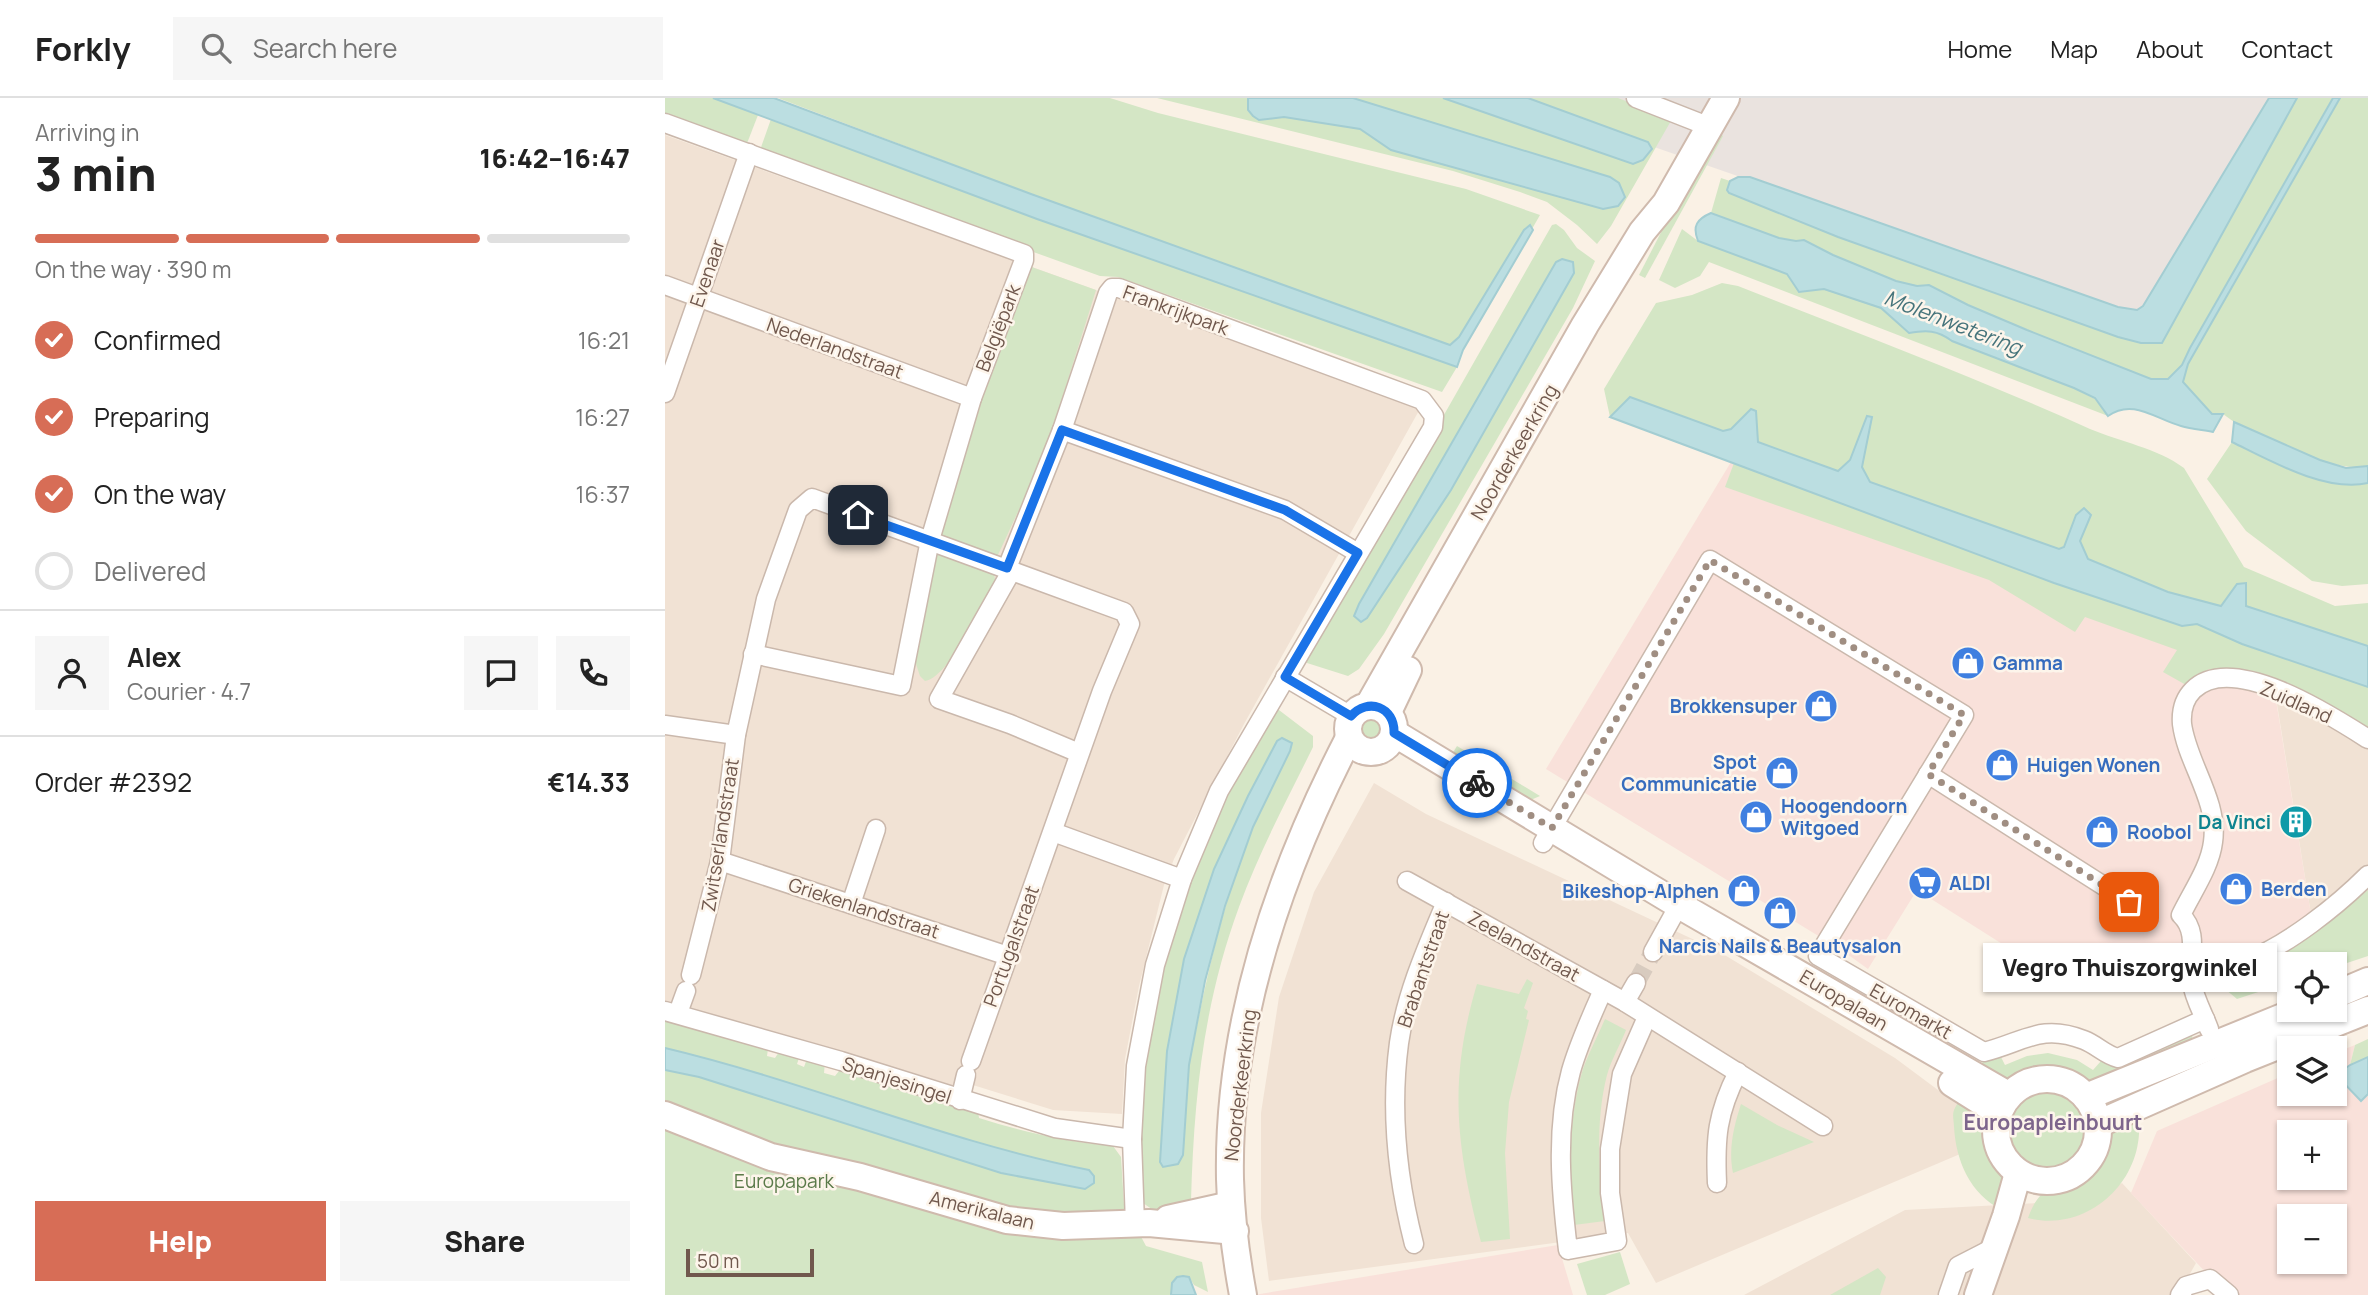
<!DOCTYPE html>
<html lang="en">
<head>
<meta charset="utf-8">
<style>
	body { margin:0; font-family:Manrope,sans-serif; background:#f6f6f6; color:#222; height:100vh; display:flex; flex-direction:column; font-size:26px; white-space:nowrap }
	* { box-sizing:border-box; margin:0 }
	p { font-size:23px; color:#767676 }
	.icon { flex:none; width:38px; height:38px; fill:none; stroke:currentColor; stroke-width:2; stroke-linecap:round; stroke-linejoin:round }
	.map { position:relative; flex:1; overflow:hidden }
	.panel { display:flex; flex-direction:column; background:#fff; width:665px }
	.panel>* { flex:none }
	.tools { position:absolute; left:1612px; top:854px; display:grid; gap:14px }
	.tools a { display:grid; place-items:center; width:70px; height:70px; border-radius:0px; background:#fff; box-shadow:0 2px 5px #0004; font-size:35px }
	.scale { position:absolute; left:21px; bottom:18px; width:128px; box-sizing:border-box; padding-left:7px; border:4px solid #70584d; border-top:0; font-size:19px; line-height:24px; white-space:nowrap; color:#70584d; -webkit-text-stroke:5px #fdf5eb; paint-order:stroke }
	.pin { position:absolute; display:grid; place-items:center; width:60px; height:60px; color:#fff; margin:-30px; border-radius:14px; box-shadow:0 4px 10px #0006 }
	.courier { position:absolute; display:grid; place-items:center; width:70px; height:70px; margin:-35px; border:5px solid #1a73e8; border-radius:50%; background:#fff; color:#222; box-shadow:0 2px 9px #0007 }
	.bubble { position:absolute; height:49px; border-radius:0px; background:#fff; box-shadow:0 2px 5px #0004; font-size:23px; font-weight:800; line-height:49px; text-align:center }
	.overview em { font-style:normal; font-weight:800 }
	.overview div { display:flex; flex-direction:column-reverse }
	.overview { display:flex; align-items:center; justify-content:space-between; height:119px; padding:0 35px }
	h1 { font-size:46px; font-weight:800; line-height:52px }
	.bar { display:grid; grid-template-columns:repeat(4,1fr); gap:10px 7px; align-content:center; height:84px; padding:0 35px }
	.bar i { height:9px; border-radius:5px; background:#e0e0e0 }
	.bar .on { background:#d76d56 }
	.bar p { grid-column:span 4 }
	.line { display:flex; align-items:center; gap:18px; padding:0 35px; border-top:2px solid #e0e0e0 }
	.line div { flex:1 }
	.round { display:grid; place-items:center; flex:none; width:74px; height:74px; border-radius:0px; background:#f6f6f6 }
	ol { padding:0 35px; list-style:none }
	li { display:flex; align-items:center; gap:21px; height:77px }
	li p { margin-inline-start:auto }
	li .icon { padding:7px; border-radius:50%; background:#d76d56; color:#fff; stroke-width:4 }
	li:last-child { color:#767676 }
	li i { width:38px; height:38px; border:4px solid #e0e0e0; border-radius:50% }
	.action { display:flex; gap:14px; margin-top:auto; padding:14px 35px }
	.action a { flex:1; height:80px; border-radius:0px; background:#d76d56; color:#fff; font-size:28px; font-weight:800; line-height:80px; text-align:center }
	.action a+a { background:#f6f6f6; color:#222 }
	header { display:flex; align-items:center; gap:42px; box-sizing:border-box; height:98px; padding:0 35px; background:#fff; border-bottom:2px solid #e0e0e0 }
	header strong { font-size:33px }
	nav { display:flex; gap:38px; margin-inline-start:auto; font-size:24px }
	.search { width:490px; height:63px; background:#f6f6f6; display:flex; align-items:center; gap:18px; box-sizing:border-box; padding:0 24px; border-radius:0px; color:#767676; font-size:26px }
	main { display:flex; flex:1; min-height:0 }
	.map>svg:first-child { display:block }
</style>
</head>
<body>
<header>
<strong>Forkly</strong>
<div class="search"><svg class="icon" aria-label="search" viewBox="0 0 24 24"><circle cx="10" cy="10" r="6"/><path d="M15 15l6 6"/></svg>Search here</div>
<nav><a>Home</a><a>Map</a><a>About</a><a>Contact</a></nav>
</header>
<main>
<section class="panel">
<div class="overview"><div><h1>3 min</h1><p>Arriving in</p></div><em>16:42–16:47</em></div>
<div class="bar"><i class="on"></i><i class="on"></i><i class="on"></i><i></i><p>On the way · 390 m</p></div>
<ol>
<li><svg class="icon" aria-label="check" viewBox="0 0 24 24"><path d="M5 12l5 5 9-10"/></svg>Confirmed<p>16:21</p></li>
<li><svg class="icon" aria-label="check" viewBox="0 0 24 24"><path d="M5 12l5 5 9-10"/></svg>Preparing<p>16:27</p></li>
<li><svg class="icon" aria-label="check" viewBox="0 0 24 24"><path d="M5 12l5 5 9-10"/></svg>On the way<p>16:37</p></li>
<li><i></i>Delivered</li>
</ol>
<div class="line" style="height:126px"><a class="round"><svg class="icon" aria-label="person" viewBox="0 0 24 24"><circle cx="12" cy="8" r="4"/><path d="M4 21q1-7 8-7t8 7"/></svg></a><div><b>Alex</b><p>Courier · 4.7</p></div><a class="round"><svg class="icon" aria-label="chat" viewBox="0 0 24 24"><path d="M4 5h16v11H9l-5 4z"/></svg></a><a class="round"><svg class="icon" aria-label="phone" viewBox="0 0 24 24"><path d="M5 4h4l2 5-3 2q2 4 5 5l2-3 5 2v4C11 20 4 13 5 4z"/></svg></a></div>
<div class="line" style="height:91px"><div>Order #2392</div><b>€14.33</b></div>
<div class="action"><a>Help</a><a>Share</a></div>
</section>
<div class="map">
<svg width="1703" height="1197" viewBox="0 0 1703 1197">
	<rect width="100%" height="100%" fill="#faf1e5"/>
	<g fill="#f1e2d4">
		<path d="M0 37 756 309 579 626 509 761 499 787 474 888 460 961 457 1016 388 1012 295 983 287 994 163 950 0 904Z"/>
		<path d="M1607 575 1703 624V795L1650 841Z"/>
		<path d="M709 685 761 716 1053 853 1230 960 1304 1015 1314 1048 991 1185 963 1135 604 1183 596 1120V1015L614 899 649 794Z"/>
		<path d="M1457 1085 1531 1165 1513 1197H1079L1240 1112 1431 1102Z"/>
	</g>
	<g fill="#f9e1da" fill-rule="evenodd">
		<path d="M1072 354 1601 541 1650 841 1490 894 1361 861 1252 792 1203 871 1178 853 881 671Z"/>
		<path d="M1690 947 1685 967 1671 977 1696 1003 1703 996V1197H1562L1466 1095 1492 1033 1624 975V996H1670V955ZM1624 1034H1670V1080H1624ZM1624 1118H1670V1164H1624Z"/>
		<path d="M893 1147 908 1197H589Z"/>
	</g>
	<path fill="#eae3df" d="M848 0H1604L1476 213 1453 210Z"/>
	<g fill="#d4e6c5" fill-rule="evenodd">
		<path d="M0 0H48L93 17 81 48 0 19Z"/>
		<path d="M113 0H445L493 15 801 91 875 117 798 252 366 96Z"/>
		<path d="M492 0H583V12L594 22 619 19 695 31 726 52 945 111 811 40 688 0H778L978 62 987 51 983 44 863 0H953L1007 21 946 128 932 146 912 127 882 104 855 94 788 73Z"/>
		<path d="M1632 0H1668L1525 250 1517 267 1503 281H1486L1362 232 1303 207 1264 187 1252 188 1231 183 1168 157 1139 142 1131 143 1114 140 1046 115 1056 80 1065 83 1062 92 1064 95 1173 139 1453 239 1476 245H1496Z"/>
		<path d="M1675 0H1703V368C1667 376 1603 339 1569 324L1558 316H1547L1518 284 1523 266 1535 243Z"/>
		<path d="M106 21 372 121 792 269 777 294 453 179 435 178 94 55Z"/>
		<path d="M1053 34 1058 38 980 180 974 177 1007 113Z"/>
		<path d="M891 126 899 132 912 150 930 163 908 210 719 536 694 571 683 578 642 565 640 561 887 127ZM897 161 908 164 909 175 786 392 702 520 699 523 689 518 891 164Z"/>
		<path d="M1017 131 1033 143 1122 176 1130 187 1159 191 1216 210 1244 235C1262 232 1272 232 1287 243L1409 290 1430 301 1443 318 1044 164 1035 178 1010 190 994 182Z"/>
		<path d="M361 167 431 192 379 358 332 459 276 438 315 294Z"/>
		<path d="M1057 185 1073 188C1190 234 1310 279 1425 331 1456 344 1492 350 1519 370L1579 469 1670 508 1703 505V548L1581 508V485L1571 487 1557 508 1503 494 1423 461 1415 443 1426 417H1411L1399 449 1394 451 1205 384 1197 369 1206 319H1202L1185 362 1173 373 1093 344 1090 313 1086 312 1066 331 1058 333 965 299 945 319 939 291 991 205 1027 197Z"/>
		<path d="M1567 344C1604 362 1661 395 1703 385V486L1677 488 1647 483 1581 433 1542 381Z"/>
		<path d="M1069 365 1389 485 1517 528 1531 526 1577 546 1703 589V630L1686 619 1626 588 1581 573 1544 571 1521 587 1498 574 1512 552 1420 519 1410 534 1324 482 1060 389Z"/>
		<path d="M270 454 329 476 331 487C318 508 283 580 260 583L255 578 249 560Z"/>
		<path d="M610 609 648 638V649C622 702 594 754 574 809 538 907 529 1000 526 1103L491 1114 478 1105 473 1022 484 938 497 866 531 758 569 682ZM617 640 625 653C612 679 598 704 587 730 557 806 540 886 524 967L519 861 549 771 583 698 612 643Z"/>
		<circle cx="706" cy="630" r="10"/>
		<path d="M792 648 875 698 861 704 784 661Z"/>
		<path d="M1703 792V858L1670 869V866H1624V884L1572 901 1560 891 1557 877 1592 862 1595 869 1615 860 1612 852 1669 817Z"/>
		<path d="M862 881 868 885 859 910 863 913 861 921 864 922 844 1004 840 1055 845 1141 816 1144C791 1048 783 983 812 886L854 896Z"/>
		<path d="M0 918 103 951 102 958 110 960 114 954 135 957 132 966 139 969 143 958 160 964 159 975 170 978 174 973 182 971 313 1013 314 1020C359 1034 401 1044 448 1048L456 1059 459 1107 481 1148 537 1164 543 1194 529 1187 524 1179H512L506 1194V1197H0Z"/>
		<path d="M940 921 961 932C955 947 946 962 942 977 930 1024 934 1075 940 1123L909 1127C902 1081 904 1016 918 971 924 954 933 938 940 921Z"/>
		<path d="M1524 936 1527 937 1528 944 1474 972 1468 958Z"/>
		<path d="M1703 941V959L1685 967 1690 947Z"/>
		<path d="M1383 955 1412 962 1428 972 1436 963 1451 968 1454 976 1422 987 1394 974H1370L1344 983 1312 973 1320 960 1335 957 1340 967 1362 958Z"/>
		<circle cx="1382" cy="1031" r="40"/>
		<path d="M1298 997 1321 1017 1324 1042 1340 1075 1337 1112C1305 1096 1291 1063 1289 1029 1289 1023 1287 1017 1289 1012 1291 1007 1295 1002 1298 997Z"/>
		<path d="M1076 1006 1112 1027 1149 1044 1068 1075C1063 1051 1069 1028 1076 1006Z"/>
		<path d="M1473 1017C1483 1079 1425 1136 1363 1120 1379 1077 1394 1098 1421 1074 1433 1064 1436 1050 1441 1035Z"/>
		<path d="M955 1154 965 1186 940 1197H922L912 1166Z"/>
		<path d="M1213 1170 1221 1179 1215 1197H1165Z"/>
	</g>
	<g fill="#bbdee1" stroke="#a3cdd2" stroke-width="2">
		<path d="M48 0H109L366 96 785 247 794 239 859 132 865 127 868 132 798 252 792 269 372 121Z"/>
		<path d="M583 0H688L945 79 954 85 960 99 953 108 938 111 726 52 695 31 619 19 594 22 588 18 583 12Z"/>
		<path d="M778 0H863L983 44 987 51 978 62 968 66Z"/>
		<path d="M1604 0H1632L1497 245H1476L1453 239 1173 139 1064 95 1062 92 1065 83 1073 79H1085L1453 209 1472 212 1478 208Z"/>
		<path d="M1668 0H1675L1523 266 1518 284 1547 316H1558L1548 334C1538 332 1526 331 1516 328 1490 321 1468 300 1443 318L1430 300 1409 290 1287 243C1272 232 1262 232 1244 235L1216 210 1159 191 1134 194 1122 176 1033 143C1027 128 1032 121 1046 115L1114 140 1131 143 1139 142 1168 157 1231 183 1252 188 1264 187 1303 207 1362 232 1486 281H1503L1517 267 1525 250Z"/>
		<path d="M897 161 908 164 909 175 786 392 702 520 696 524 689 518 694 506 891 164Z"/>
		<path d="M965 299 1058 333 1066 331 1086 311 1091 313 1093 344 1173 373 1185 362 1202 318 1207 319 1197 369 1205 384 1394 451 1399 449 1411 417 1419 410 1426 417 1415 443 1423 461 1503 494 1556 508 1572 486 1581 485V508L1703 548V589L1577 546 1532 526 1517 528 1389 485 945 319Z"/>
		<path d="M1569 324 1655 362 1681 370 1703 368V385C1661 395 1604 362 1567 344Z"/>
		<path d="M617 640 627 645 625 653 588 729 560 808 540 883 524 967 518 1057 513 1066 498 1069 495 1064 502 953 519 861 549 771 583 698 612 643Z"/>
		<path d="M0 950C143 984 279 1043 424 1072L429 1078V1085L420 1091 336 1075 34 979 0 972Z"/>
		<path d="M1703 959V996L1696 1003 1671 977 1685 967Z"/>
		<path d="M518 1178 524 1179 531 1197H506L507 1185 512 1179Z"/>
	</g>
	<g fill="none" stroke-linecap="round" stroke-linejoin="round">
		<path stroke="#d8cbbf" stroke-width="18" stroke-dasharray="18 9" stroke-linecap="butt" d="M971 885 988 854"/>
		<defs>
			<g id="street">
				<path d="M971 0 1045 29"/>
				<path d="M0 25 359 156V162L307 300 265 442 236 588 88 556"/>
				<path d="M0 187 307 300"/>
				<path d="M0 295 84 55"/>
				<path d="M397 332 620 412 693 455"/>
				<path d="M342 470 397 332 443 195 447 190H454L757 302 769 318 768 329 554 693 517 781 490 867 471 968 467 1041 470 1126"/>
				<path d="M347 472 274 601 345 626 414 655"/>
				<path d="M620 579 686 618"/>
				<path d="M0 627 71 637"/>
				<path d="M1263 676 1464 804"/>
				<path d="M388 734 517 781"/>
				<path d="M878 745 1045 462 1299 617 1153 858 1319 954C1359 944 1376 925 1419 942 1432 947 1440 957 1453 960L1540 921"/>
				<path d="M55 763 343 858"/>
				<path d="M742 783 960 904 1158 1028"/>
				<path d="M186 806 211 731"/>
				<path d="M988 854 1014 807"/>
				<path d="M1527 874C1545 871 1565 869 1581 863 1622 848 1673 807 1703 777"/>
				<path d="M26 877 55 763 71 637 101 501 133 412 147 400 459 514 465 526 437 593 306 963"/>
				<path d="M938 892C926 919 914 945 906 973 890 1031 896 1094 903 1152L952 1143 945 1095V1051L957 976 982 919"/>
				<path d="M960 904 971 885"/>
				<path d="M0 913 176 963 390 1030 467 1041"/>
				<path d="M13 915 21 893"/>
				<path d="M1544 931C1539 917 1529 900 1527 885 1523 862 1535 835 1516 817 1527 794 1545 769 1548 744 1554 703 1522 665 1517 626 1516 613 1519 601 1528 592 1567 553 1667 618 1703 641"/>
				<path d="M295 1002 301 977"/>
				<path d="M1052 1085C1050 1040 1052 1015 1073 974"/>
				<path d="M749 1146C732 1080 725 1013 734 945 741 896 762 849 781 804"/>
				<path d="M1283 1197 1293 1168 1330 1149"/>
				<path d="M1515 1197 1521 1188 1545 1181 1564 1197"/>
			</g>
			<g id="secondary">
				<path d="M704 607 920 227 977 134 1001 105 1061 0"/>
				<circle cx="706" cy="631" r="23"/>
				<path d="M723 614 743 572"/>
				<path d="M729 635 1014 807 1343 997"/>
				<path d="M1670 897 1703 883"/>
				<circle cx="1382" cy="1032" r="51"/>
				<path d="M1287 985 1333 1014"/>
				<path d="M1421 999 1635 912"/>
				<path d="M0 1017 106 1059 195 1079 342 1122 398 1128 484 1125 570 1133"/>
				<path d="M1433 1026 1580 961 1703 912"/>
				<path d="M503 1121 566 1107"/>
				<path d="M578 1197C571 1159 566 1120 565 1081 562 926 614 775 684 640"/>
				<path d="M1313 1197 1341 1118 1353 1075"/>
			</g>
		</defs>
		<use href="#street" stroke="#cab8ac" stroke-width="21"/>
		<use href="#secondary" stroke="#cfbaad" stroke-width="30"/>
		<use href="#street" stroke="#fff" stroke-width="18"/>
		<use href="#secondary" stroke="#fff" stroke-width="26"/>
	</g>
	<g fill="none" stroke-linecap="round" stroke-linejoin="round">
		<path stroke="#a08e82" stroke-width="7" stroke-dasharray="0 12.6" d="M812 685 887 730 1045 462 1299 617 1263 676 1464 804"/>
		<path stroke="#1a73e8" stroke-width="9" d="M193 417 342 470 397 332 620 412 693 455 620 579 686 618C703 599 730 609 729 635L812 685"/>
	</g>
	<defs>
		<symbol id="shop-disc" viewBox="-11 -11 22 22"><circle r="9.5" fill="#3f7fe0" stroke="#fdf5eb"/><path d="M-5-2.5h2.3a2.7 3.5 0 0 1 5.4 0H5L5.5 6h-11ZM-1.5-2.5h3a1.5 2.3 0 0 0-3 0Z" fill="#fff"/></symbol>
		<symbol id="building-disc" viewBox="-11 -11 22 22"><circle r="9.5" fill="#0f9aa8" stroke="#fdf5eb"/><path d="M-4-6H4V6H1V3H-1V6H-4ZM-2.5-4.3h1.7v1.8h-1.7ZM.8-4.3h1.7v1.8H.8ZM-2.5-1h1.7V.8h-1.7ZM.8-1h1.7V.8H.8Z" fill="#fff"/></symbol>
		<symbol id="supermarket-disc" viewBox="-11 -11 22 22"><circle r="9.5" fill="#3f7fe0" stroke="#fdf5eb"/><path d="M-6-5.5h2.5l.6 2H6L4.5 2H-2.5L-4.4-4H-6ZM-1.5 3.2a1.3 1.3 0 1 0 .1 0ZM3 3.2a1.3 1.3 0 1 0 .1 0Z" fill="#fff"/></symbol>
	</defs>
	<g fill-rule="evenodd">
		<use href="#shop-disc" x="1284" y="546" width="38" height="38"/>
		<use href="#shop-disc" x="1137" y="589" width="38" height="38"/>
		<use href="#shop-disc" x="1318" y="648" width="38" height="38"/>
		<use href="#shop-disc" x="1098" y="656" width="38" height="38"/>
		<use href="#shop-disc" x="1072" y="700" width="38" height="38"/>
		<use href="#building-disc" x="1612" y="705" width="38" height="38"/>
		<use href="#shop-disc" x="1418" y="715" width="38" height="38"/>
		<use href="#supermarket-disc" x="1241" y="766" width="38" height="38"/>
		<use href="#shop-disc" x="1552" y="772" width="38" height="38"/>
		<use href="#shop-disc" x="1060" y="774" width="38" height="38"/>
		<use href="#shop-disc" x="1096" y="796" width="38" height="38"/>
	</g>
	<g text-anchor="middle" stroke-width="5" stroke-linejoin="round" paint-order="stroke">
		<g font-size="19" fill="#70584d" stroke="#fdf5eb">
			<text transform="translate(42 175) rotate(-71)" y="7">Evenaar</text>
			<text transform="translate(511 212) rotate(20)" y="7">Frankrijkpark</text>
			<text transform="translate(333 230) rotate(-69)" y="7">Belgiëpark</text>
			<text transform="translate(170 250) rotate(20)" y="7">Nederlandstraat</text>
			<text transform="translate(849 354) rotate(-60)" y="7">Noorderkeerkring</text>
			<text transform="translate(1631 604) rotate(24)" y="7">Zuidland</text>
			<text transform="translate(55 737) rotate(-81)" y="7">Zwitserlandstraat</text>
			<text transform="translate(199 810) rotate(18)" y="7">Griekenlandstraat</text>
			<text transform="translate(346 848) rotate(-70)" y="7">Portugalstraat</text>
			<text transform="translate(859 848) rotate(29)" y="7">Zeelandstraat</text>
			<text transform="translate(758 871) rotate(-71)" y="7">Brabantstraat</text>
			<text transform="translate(1179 902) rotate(31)" y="7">Europalaan</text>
			<text transform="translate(1246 913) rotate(30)" y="7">Euromarkt</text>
			<text transform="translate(232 982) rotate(18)" y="7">Spanjesingel</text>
			<text transform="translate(575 987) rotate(-83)" y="7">Noorderkeerkring</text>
			<text transform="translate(317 1112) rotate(14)" y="7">Amerikalaan</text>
		</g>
		<g font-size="19" font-weight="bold" fill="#366cbe" stroke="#fdf5eb" text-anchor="start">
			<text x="1328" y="572">Gamma</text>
			<text x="1132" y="615" text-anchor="end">Brokkensuper</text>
			<text x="1092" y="671" text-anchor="end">Spot<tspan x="1092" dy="22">Communicatie</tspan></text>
			<text x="1362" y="674">Huigen Wonen</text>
			<text x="1116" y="715">Hoogendoorn<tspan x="1116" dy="22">Witgoed</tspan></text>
			<text x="1462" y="741">Roobol</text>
			<text x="1284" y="792">ALDI</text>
			<text x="1596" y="798">Berden</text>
			<text x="1054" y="800" text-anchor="end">Bikeshop-Alphen</text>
			<text x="1115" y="855" text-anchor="middle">Narcis Nails &amp; Beautysalon</text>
		</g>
		<g font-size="19" font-weight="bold" fill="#0d838f" stroke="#fdf5eb" text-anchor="end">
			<text x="1606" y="731">Da Vinci</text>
		</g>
		<g font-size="19" fill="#5a7a49" stroke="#fdf5eb">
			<text x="119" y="1090">Europapark</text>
		</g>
		<g font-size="21" font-style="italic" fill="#46747b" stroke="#fdf5eb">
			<text transform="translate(1288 225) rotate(21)" y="7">Molenwetering</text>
		</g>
		<g font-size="21" font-weight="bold" fill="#7d658c" stroke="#fdf5eb">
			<text x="1388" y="1032">Europapleinbuurt</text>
		</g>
	</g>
</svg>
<div class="tools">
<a><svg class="icon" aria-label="locate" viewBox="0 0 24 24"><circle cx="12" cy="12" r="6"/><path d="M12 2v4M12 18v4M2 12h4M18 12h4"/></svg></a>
<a><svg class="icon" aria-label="layers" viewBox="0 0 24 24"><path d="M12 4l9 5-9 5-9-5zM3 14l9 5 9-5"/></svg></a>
<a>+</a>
<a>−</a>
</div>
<div class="scale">50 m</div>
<div class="pin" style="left:1464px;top:804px;background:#ea580c"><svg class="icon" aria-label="bag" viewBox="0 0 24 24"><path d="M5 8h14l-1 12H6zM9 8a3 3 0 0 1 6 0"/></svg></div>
<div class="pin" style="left:193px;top:417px;background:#1f2937"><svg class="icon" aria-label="home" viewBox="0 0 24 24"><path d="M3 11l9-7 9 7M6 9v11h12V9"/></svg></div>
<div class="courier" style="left:812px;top:685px"><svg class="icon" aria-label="bike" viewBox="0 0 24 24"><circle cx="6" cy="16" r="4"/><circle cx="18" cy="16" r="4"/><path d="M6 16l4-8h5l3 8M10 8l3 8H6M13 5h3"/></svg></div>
<div class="bubble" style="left:1318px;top:845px;width:294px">Vegro Thuiszorgwinkel</div>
</div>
</main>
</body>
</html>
